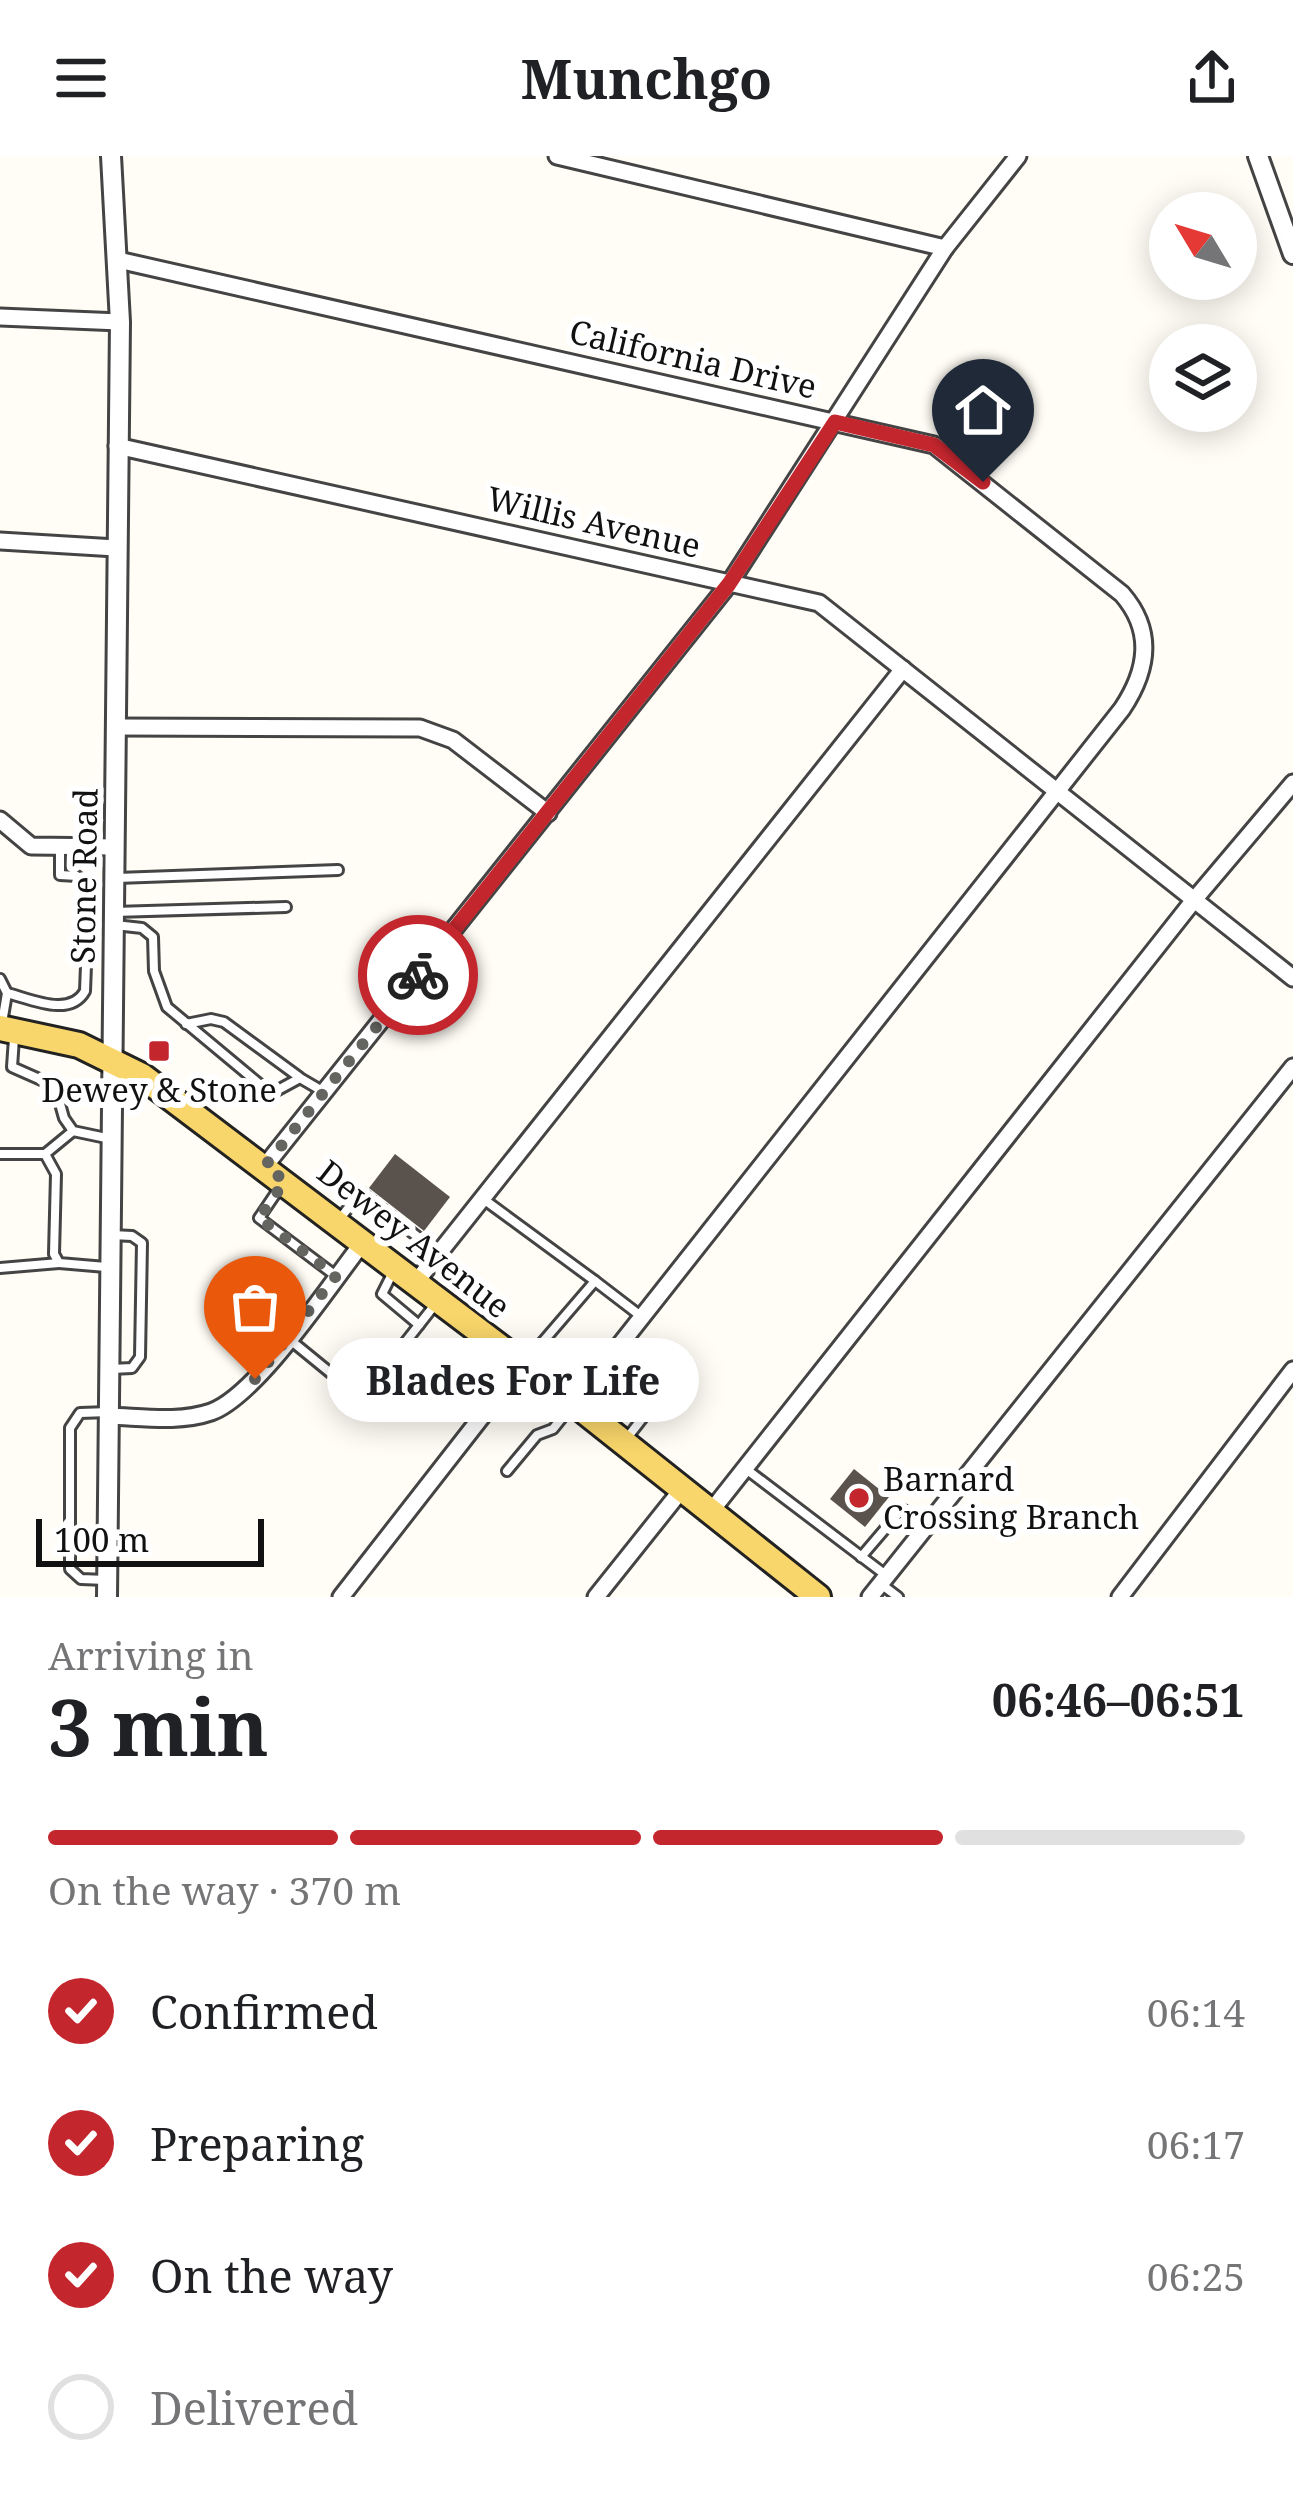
<!DOCTYPE html>
<html lang="en">
<head>
<meta charset="utf-8">
<style>
	body { margin:0; font-family:"Noto Serif",serif; background:#f2f2f2; color:#202124; height:100vh; display:flex; flex-direction:column; font-size:45px; white-space:nowrap }
	* { box-sizing:border-box; margin:0 }
	p { font-size:39px; color:#757577 }
	.icon { flex:none; width:66px; height:66px; fill:none; stroke:currentColor; stroke-width:2; stroke-linecap:round; stroke-linejoin:round }
	.map { position:relative; height:1441px; overflow:hidden }
	.panel { display:flex; flex-direction:column; background:#fff; flex:1 }
	.panel>* { flex:none }
	.needle { width:78px; rotate:308deg }
	.buttons { position:absolute; left:1149px; top:36px; display:grid; gap:24px }
	.buttons a { display:grid; place-items:center; width:108px; height:108px; border-radius:50%; background:#fff; box-shadow:0 6px 30px #0003; font-size:60px }
	.scale { position:absolute; left:36px; bottom:30px; width:228px; box-sizing:border-box; padding-left:12px; border:6px solid #111; border-top:0; font-size:33px; line-height:42px; white-space:nowrap; color:#111; -webkit-text-stroke:9px #fff; paint-order:stroke }
	.pin { position:absolute; display:grid; place-items:center; width:102px; height:102px; color:#fff; margin:-123px -51px; border-radius:50% 50% 50% 0; rotate:-45deg; box-shadow:0 0 12px #0007 }
	.pin .icon { rotate:45deg }
	.courier { position:absolute; display:grid; place-items:center; width:120px; height:120px; margin:-60px; border:9px solid #c4262e; border-radius:50%; background:#fff; color:#222; box-shadow:0 3px 15px #0007 }
	.bubble { position:absolute; height:84px; border-radius:42px; background:#fff; box-shadow:0 6px 30px #0003; font-size:39px; font-weight:700; line-height:84px; text-align:center }
	.head em { font-style:normal; font-weight:700 }
	.head div { display:flex; flex-direction:column-reverse }
	.head { display:flex; align-items:center; justify-content:space-between; height:204px; padding:0 48px }
	h1 { font-size:78px; font-weight:700; line-height:90px }
	.bar { display:grid; grid-template-columns:repeat(4,1fr); gap:18px 12px; align-content:center; height:144px; padding:0 48px }
	.bar i { height:15px; border-radius:9px; background:#e0e0e0 }
	.bar .selected { background:#c4262e }
	.bar p { grid-column:span 4 }
	ol { padding:0 48px; list-style:none }
	li { display:flex; align-items:center; gap:36px; height:132px }
	li p { margin-inline-start:auto }
	li .icon { padding:12px; border-radius:50%; background:#c4262e; color:#fff; stroke-width:4 }
	li:last-child { color:#757577 }
	li i { width:66px; height:66px; border:6px solid #e0e0e0; border-radius:50% }
	header { display:flex; justify-content:space-between; align-items:center; height:156px; padding:0 48px; background:#fff; font-size:54px; font-weight:700 }
	.map>svg:first-child { display:block }
</style>
</head>
<body>
<header><svg class="icon" aria-label="menu" viewBox="0 0 24 24"><path d="M4 6h16M4 12h16M4 18h16"/></svg>Munchgo<svg class="icon" aria-label="share" viewBox="0 0 24 24"><path d="M12 15V3M7 8l5-5 5 5M5 13v7h14v-7"/></svg></header>
<div class="map">
<svg width="1293" height="1441" viewBox="0 0 1293 1441">
	<rect width="100%" height="100%" fill="#fffdf5"/>
	<g fill="#5a524d">
		<path d="M395 998 450 1041 424 1075 369 1032Z"/>
		<path d="M854 1313 889 1341 865 1371 830 1343Z"/>
	</g>
	<g fill="none" stroke-linecap="round" stroke-linejoin="round">
		<defs>
			<g id="service">
				<path d="M117 722 338 714"/>
				<path d="M114 756 286 751"/>
				<path d="M115 769 142 772 153 781 154 815 167 851 263 931 276 935 300 922 324 936"/>
				<path d="M0 823 7 837 2 867"/>
				<path d="M7 837C31 843 70 862 85 835L89 732 77 720 60 719V693"/>
				<path d="M186 868 211 863 224 866 299 921"/>
				<path d="M14 882 12 911 55 930 64 962 73 975 111 983"/>
				<path d="M0 998H45L73 975"/>
				<path d="M45 998 56 1018 54 1098 59 1107 106 1111"/>
				<path d="M280 1031 259 1062 336 1120"/>
				<path d="M482 1042 595 1125"/>
				<path d="M338 1065 361 1036 438 1097"/>
				<path d="M0 1112 59 1107"/>
				<path d="M394 1114 382 1138 419 1169"/>
				<path d="M289 1183 349 1232 361 1234 382 1216 437 1146"/>
				<path d="M528 1203 595 1125 642 1161"/>
				<path d="M111 1213 132 1212 140 1201 142 1087 132 1080 112 1079"/>
				<path d="M635 1222 669 1249"/>
				<path d="M627 1282 659 1241"/>
				<path d="M746 1313 887 1420"/>
				<path d="M507 1315 537 1279 553 1273 569 1253"/>
				<path d="M69 1386H104"/>
				<path d="M861 1401 902 1353 928 1369"/>
				<path d="M106 1424 81 1423 70 1413V1272L80 1257 109 1256"/>
				<path d="M881 1428 898 1441"/>
			</g>
			<g id="minor">
				<path d="M557 0 945 92"/>
				<path d="M118 104 934 289 1122 438C1154 475 1148 514 1122 553L574 1247"/>
				<path d="M0 161 120 166"/>
				<path d="M117 290 819 447 1293 822"/>
				<path d="M0 385 116 392"/>
				<path d="M116 571 420 572 453 584 548 657"/>
				<path d="M0 664 31 690 115 691"/>
				<path d="M265 1010 729 428 945 92 1018 0"/>
				<path d="M416 1126 903 513"/>
				<path d="M109 1260C142 1261 179 1267 211 1256 257 1240 331 1127 364 1085"/>
				<path d="M712 1354 1194 744 1293 627"/>
				<path d="M341 1441 522 1209"/>
				<path d="M596 1441 683 1332"/>
				<path d="M870 1441 1293 911"/>
				<path d="M1120 1441 1293 1214"/>
			</g>
			<g id="tertiary">
				<path d="M1258 0 1293 98"/>
				<path d="M107 1441 120 166 111 0"/>
			</g>
			<path id="primary" d="M0 872 79 889 142 920 574 1247 818 1441"/>
		</defs>
		<use href="#service" stroke="#444" stroke-width="14"/>
		<use href="#minor" stroke="#444" stroke-width="21"/>
		<use href="#tertiary" stroke="#444" stroke-width="24"/>
		<use href="#primary" stroke="#222" stroke-width="30"/>
		<use href="#service" stroke="#fff" stroke-width="8"/>
		<use href="#minor" stroke="#fff" stroke-width="15"/>
		<use href="#tertiary" stroke="#fff" stroke-width="18"/>
		<use href="#primary" stroke="#f9d66b" stroke-width="24"/>
	</g>
	<g fill="none" stroke-linecap="round" stroke-linejoin="round">
		<path stroke="#646461" stroke-width="12" stroke-dasharray="0 21.6" d="M255 1223 336 1120 259 1062 285 1025 265 1010 418 819"/>
		<path stroke="#c4262e" stroke-width="15" d="M418 819 729 428 835 266 934 289 983 326"/>
	</g>
	<g fill="#c4262e" stroke="#fff" stroke-width="4.5">
		<rect x="147" y="883" width="24" height="24" rx="6"/>
		<circle cx="859" cy="1342" r="12"/>
	</g>
	<g text-anchor="middle" stroke-width="12" stroke-linejoin="round" paint-order="stroke">
		<g font-size="33" fill="#111" stroke="#fff">
			<text transform="translate(693 203) rotate(13)" y="12">California Drive</text>
			<text transform="translate(594 366) rotate(13)" y="12">Willis Avenue</text>
			<text transform="translate(84 720) rotate(-89)" y="12">Stone Road</text>
			<text transform="translate(414 1083) rotate(38)" y="12">Dewey Avenue</text>
		</g>
		<g font-size="33" fill="#111" stroke="#fff">
			<text x="159" y="946">Dewey &amp; Stone</text>
			<text x="883" y="1335" text-anchor="start">Barnard<tspan x="883" dy="38">Crossing Branch</tspan></text>
		</g>
	</g>
</svg>
<div class="buttons">
<a><svg class="needle" viewBox="-14 -14 28 28"><path d="M0-13l5 13h-10z" fill="#e53935"/><path d="M0 13l5-13h-10z" fill="#757577"/></svg></a>
<a><svg class="icon" aria-label="layers" viewBox="0 0 24 24"><path d="M12 4l9 5-9 5-9-5zM3 14l9 5 9-5"/></svg></a>
</div>
<div class="scale">100 m</div>
<div class="pin" style="left:255px;top:1223px;background:#ea580c"><svg class="icon" aria-label="bag" viewBox="0 0 24 24"><path d="M5 8h14l-1 12H6zM9 8a3 3 0 0 1 6 0"/></svg></div>
<div class="pin" style="left:983px;top:326px;background:#1f2937"><svg class="icon" aria-label="home" viewBox="0 0 24 24"><path d="M3 11l9-7 9 7M6 9v11h12V9"/></svg></div>
<div class="courier" style="left:418px;top:819px"><svg class="icon" aria-label="bike" viewBox="0 0 24 24"><circle cx="6" cy="16" r="4"/><circle cx="18" cy="16" r="4"/><path d="M6 16l4-8h5l3 8M10 8l3 8H6M13 5h3"/></svg></div>
<div class="bubble" style="left:327px;top:1182px;width:372px">Blades For Life</div>
</div>
<section class="panel">
<div class="head"><div><h1>3 min</h1><p>Arriving in</p></div><em>06:46–06:51</em></div>
<div class="bar"><i class="selected"></i><i class="selected"></i><i class="selected"></i><i></i><p>On the way · 370 m</p></div>
<ol>
<li><svg class="icon" aria-label="check" viewBox="0 0 24 24"><path d="M5 12l5 5 9-10"/></svg>Confirmed<p>06:14</p></li>
<li><svg class="icon" aria-label="check" viewBox="0 0 24 24"><path d="M5 12l5 5 9-10"/></svg>Preparing<p>06:17</p></li>
<li><svg class="icon" aria-label="check" viewBox="0 0 24 24"><path d="M5 12l5 5 9-10"/></svg>On the way<p>06:25</p></li>
<li><i></i>Delivered</li>
</ol>
</section>
</body>
</html>
